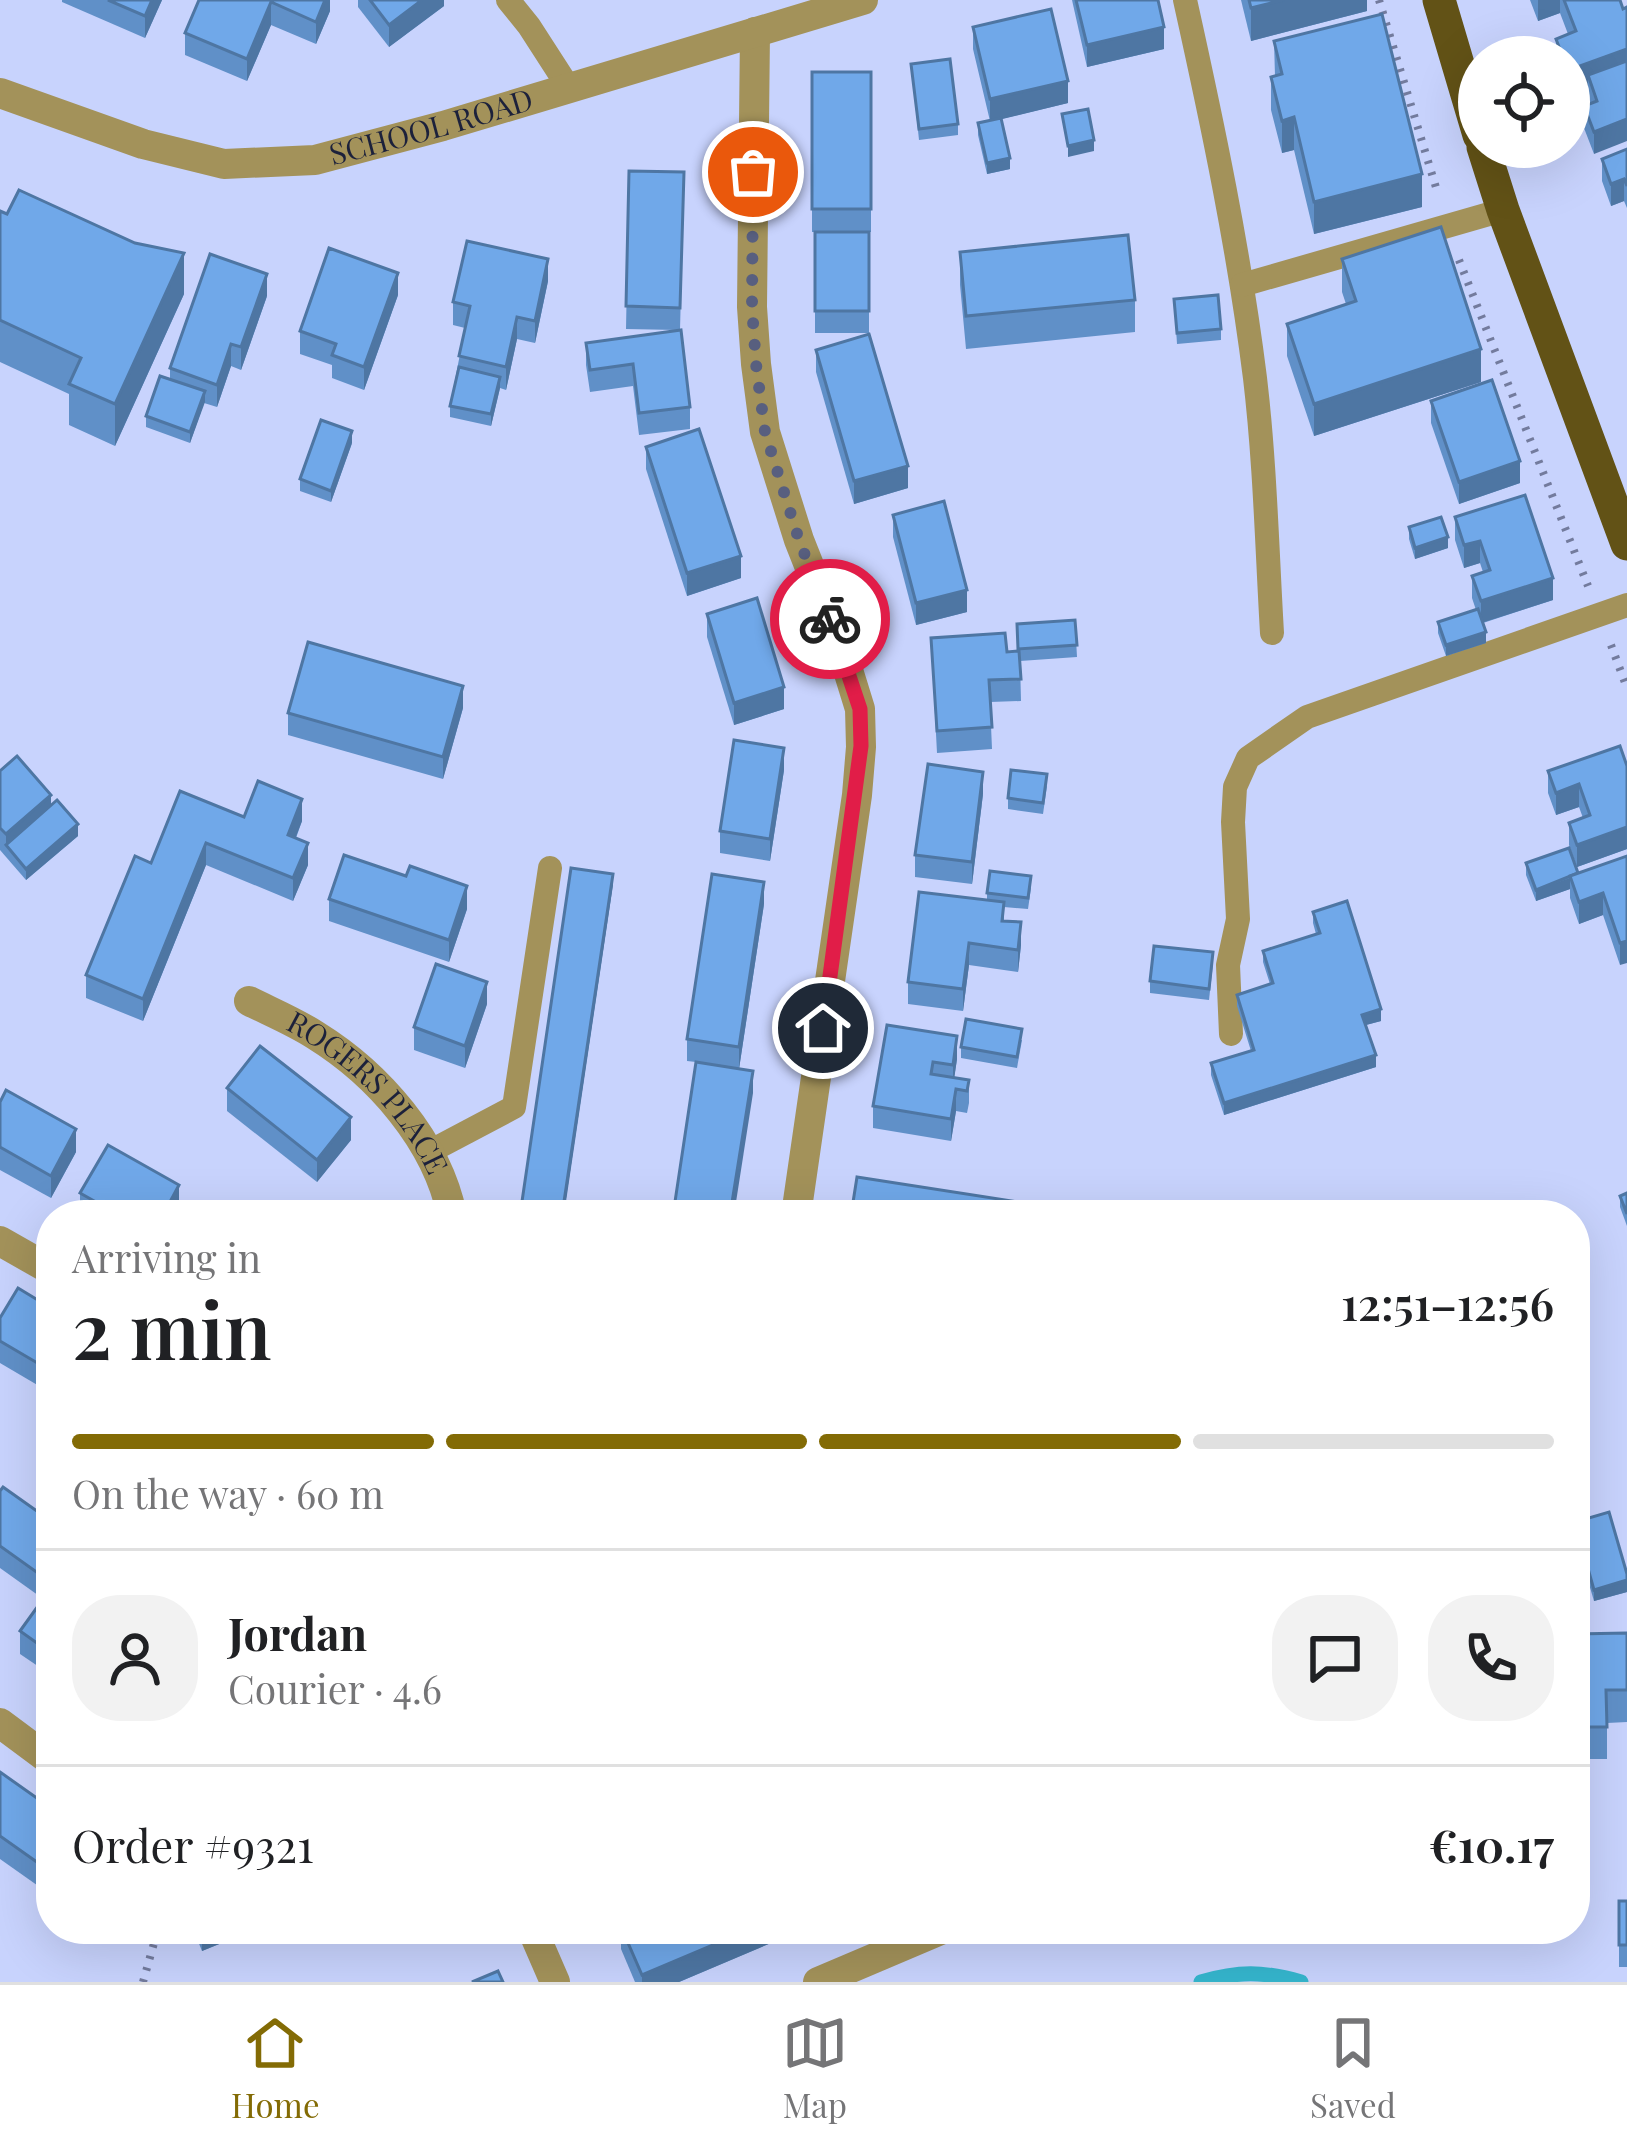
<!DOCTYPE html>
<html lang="en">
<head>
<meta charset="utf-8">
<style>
	body { margin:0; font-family:"Playfair Display",serif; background:#f2f2f2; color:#202124; height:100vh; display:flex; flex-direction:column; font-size:45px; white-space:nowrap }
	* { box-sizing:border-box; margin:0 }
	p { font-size:39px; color:#757577 }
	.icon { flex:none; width:66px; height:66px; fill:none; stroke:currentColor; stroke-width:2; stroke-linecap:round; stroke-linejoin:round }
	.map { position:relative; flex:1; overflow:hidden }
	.panel { position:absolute; left:36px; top:1200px; width:1554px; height:744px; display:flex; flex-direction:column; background:#fff; border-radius:48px; box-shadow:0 12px 48px #0002 }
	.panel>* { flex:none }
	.buttons { position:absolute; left:1458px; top:36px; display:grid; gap:24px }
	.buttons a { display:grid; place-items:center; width:132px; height:132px; border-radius:50%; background:#fff; box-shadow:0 12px 48px #0002; font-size:60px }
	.pin { position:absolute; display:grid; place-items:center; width:102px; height:102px; color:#fff; margin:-51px; border:6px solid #fff; border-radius:50%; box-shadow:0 3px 12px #0007 }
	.courier { position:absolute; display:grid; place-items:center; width:120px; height:120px; margin:-60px; border:9px solid #e11d48; border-radius:50%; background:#fff; color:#222; box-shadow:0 3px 15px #0007 }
	.overview em { font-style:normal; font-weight:600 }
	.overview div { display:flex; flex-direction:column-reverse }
	.overview { display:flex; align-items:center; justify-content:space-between; height:204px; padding:0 36px }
	h1 { font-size:78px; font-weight:600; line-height:90px }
	.bar { display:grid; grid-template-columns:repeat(4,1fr); gap:18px 12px; align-content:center; height:144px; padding:0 36px }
	.bar i { height:15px; border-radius:9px; background:#e0e0e0 }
	.bar .on { background:#836b05 }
	.bar p { grid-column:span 4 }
	.line { display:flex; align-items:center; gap:30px; padding:0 36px; border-top:3px solid #e0e0e0 }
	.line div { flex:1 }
	.round { display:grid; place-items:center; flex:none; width:126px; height:126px; border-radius:48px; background:#f2f2f2 }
	.tab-bar { display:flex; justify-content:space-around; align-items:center; height:168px; border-top:3px solid #e0e0e0; background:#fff; font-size:33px; color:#757577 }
	.tab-bar a { display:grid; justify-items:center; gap:6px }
	.tab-bar .on { color:#836b05 }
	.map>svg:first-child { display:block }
</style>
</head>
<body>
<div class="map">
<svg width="1627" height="1982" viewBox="0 0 1627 1982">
	<rect width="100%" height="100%" fill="#c8d3fd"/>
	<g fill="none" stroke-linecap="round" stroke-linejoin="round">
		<path stroke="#35b5cd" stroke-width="15" d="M1201 1982C1238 1971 1263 1971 1301 1982"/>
		<g stroke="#737b9d" stroke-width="8" stroke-dasharray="3 9" stroke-linecap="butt">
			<path d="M1379 0 1438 194"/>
			<path d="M1459 260 1588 586"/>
			<path d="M1611 645 1627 688"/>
			<path d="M143 1982 158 1929"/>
		</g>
		<g stroke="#a3925a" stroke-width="24">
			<path d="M508 0 529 26 569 88"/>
			<path d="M1185 0C1213 126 1239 250 1255 378 1265 462 1267 548 1272 633"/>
			<path d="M1242 285 1503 210"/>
			<path d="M1231 1034 1228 965 1238 919 1233 822 1235 787 1248 758 1307 717 1627 605"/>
			<path d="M429 1152 514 1107 550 868"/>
		</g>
		<g stroke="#a3925a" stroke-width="30">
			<path d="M755 32 752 307 756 364 765 432 799 540 839 641 860 709 861 747 857 795 796 1215"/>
			<path id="s1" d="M249 1001C271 1012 295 1022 315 1035 378 1074 437 1141 452 1215"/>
			<path d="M0 1241 51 1270"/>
			<path d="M0 1723 51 1761"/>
			<path d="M532 1929 555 1982"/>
			<path d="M818 1982 943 1929"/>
		</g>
		<path stroke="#a3925a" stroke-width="30" id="s2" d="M0 93 143 144 224 164 315 160 443 126 863 0"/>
		<g stroke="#625216" stroke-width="33">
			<path d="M1439 0 1479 135"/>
			<path d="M1483 147 1503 210 1627 544"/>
		</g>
	</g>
	<g fill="#6090c8">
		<path d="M62 0H162L145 38 62 2Z"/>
		<path d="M199 0H330V11L316 44 271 25 247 81 185 55V33Z"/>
		<path d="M358 0H444V6L389 47 358 7Z"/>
		<path d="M1072 0H1158L1164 49 1087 67Z"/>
		<path d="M1241 0H1367V11L1251 41Z"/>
		<path d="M1530 0H1620L1594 154 1584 128V106L1590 104 1588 86 1569 57H1556V39L1568 34 1560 13 1538 21Z"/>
		<path d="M973 27 1068 103 1001 119 1010 169 987 174 978 135V123L990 121 973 49Z"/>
		<path d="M1274 41 1422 207 1314 234 1294 150 1282 153 1271 110V77L1275 76Z"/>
		<path d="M911 64 958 124V135L919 140Z"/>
		<rect x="812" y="72" width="59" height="160"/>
		<path d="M1627 149V208L1624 201 1611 206 1602 181V159Z"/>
		<path d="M629 171 684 172 680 330 690 407V429L639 435 633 386 590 392 586 365V343L677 330 626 329Z"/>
		<path d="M0 211 184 294 115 446 69 425V394L0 362Z"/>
		<rect x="815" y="232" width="54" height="101"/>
		<path d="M960 252 1135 300V332L966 349 960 285Z"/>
		<path d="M1342 259 1481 382 1314 436 1287 356V324L1346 304 1342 292Z"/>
		<path d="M548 281 535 343 517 339 506 390 500 388 491 426 450 417V406L465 328 453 325V302Z"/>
		<path d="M398 295 364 390 332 378V365L300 354V331Z"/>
		<path d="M267 296 241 370 231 366 217 407 204 403 190 443 146 427V416L170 379V368Z"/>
		<path d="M1174 299 1221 329V340L1177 344Z"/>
		<path d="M816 350 908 488 854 504 816 372Z"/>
		<path d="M1431 401 1520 483 1459 504 1431 423Z"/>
		<path d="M352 443 331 502 300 491V479Z"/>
		<path d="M646 447 741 578 687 596 646 469Z"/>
		<path d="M893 515 967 612 916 625 893 537Z"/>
		<path d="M1455 517 1553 600 1483 623 1486 643 1446 656 1438 633V622L1476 610 1472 598V576L1483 572 1480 563 1464 568 1455 540Z"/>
		<path d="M1409 527 1448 548 1415 559 1409 539Z"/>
		<path d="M707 614 784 709 734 725 707 637Z"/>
		<path d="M1075 620 1077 657 1020 661 1021 701 990 702 992 749 937 753 931 638 1007 652 1018 651 1017 624Z"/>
		<path d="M463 708 443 779 288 735V713Z"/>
		<path d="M1627 766V849L1577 867 1569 845V823L1583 818 1579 807 1556 815 1548 793V771Z"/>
		<path d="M784 770 770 861 720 853V831Z"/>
		<path d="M0 771 51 806 78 836 26 880 0 850Z"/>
		<path d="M1047 786 1043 814 1008 809V798Z"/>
		<path d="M983 794 972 884 915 877V855Z"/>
		<path d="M244 817 302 821 296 838 308 865 293 901 206 865 143 1021 86 998V975L151 863Z"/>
		<path d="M1627 856 1620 965 1603 915 1579 924 1570 898V889L1536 901 1526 875V863L1578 873Z"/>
		<path d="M1031 888 1028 909 1004 907V921L1021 945 1018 972 969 965 963 1011 908 1004V982L987 900V893Z"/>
		<path d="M329 899 467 909 449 962 329 921Z"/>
		<path d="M764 904 739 1069 753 1093 696 1062 687 1061V1039Z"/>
		<path d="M1313 912 1381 1021 1366 1025 1376 1067 1224 1115 1211 1075V1063L1251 1051 1237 1006V995L1270 984 1263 962V951L1316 934 1313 923Z"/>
		<path d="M1213 964 1209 1000 1150 993V981Z"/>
		<path d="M487 1004 465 1068 414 1050V1027Z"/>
		<path d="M887 1025 957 1059 954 1078 969 1080V1103L967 1113 956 1111 951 1141 873 1128V1106Z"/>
		<path d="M1022 1040 1017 1068 961 1058V1047Z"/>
		<path d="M227 1088 351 1140 317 1182 227 1111Z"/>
		<path d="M0 1102 76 1152 51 1198 0 1170Z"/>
		<path d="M80 1193 179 1207 175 1215H80Z"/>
		<path d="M1627 1193V1226L1620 1207V1196Z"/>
		<path d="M51 1308V1393L0 1363V1318Z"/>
		<path d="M0 1491 51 1521 42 1598 0 1568Z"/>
		<path d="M1575 1522 1627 1574V1592L1594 1601 1575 1537Z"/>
		<path d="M51 1588V1675L20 1654V1631Z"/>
		<path d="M1627 1633V1722L1607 1723V1759H1575V1634Z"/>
		<path d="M0 1772 51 1808V1895L0 1859Z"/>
		<rect x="1619" y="1901" width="8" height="66"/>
		<path d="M100 1929H132L121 1944Z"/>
		<path d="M193 1929H256L202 1951Z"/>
		<path d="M621 1929H804L679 1982H635L621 1949Z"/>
	</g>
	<g fill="#4e76a3">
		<path d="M152 0H162L145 38V16Z"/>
		<path d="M325 0H330V11L316 44V22Z"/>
		<path d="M422 0H444V6L389 47V25Z"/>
		<path d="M1284 0H1367V11L1251 41V8Z"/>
		<path d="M1538 0H1560V13L1538 21Z"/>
		<path d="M271 2V25L247 81V59Z"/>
		<path d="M1164 27V49L1087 67V45Z"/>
		<path d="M1627 49V71L1588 75V86L1569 93V70Z"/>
		<path d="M1068 81V103L990 122V99Z"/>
		<path d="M1294 117V150L1282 153V121Z"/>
		<path d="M1627 119V141L1594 154V132Z"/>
		<path d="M1094 140V151L1068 157V146Z"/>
		<path d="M1010 158V169L987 174V163Z"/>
		<path d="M1422 174V207L1314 234V202Z"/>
		<path d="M1624 179V201L1611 206V184Z"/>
		<path d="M184 253V294L115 446V404Z"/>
		<path d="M548 259V281L535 343V321Z"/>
		<path d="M398 273V295L364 390V367Z"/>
		<path d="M267 274V296L241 370V347Z"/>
		<path d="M517 317V339L506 390V367Z"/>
		<path d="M231 344V366L217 407V385Z"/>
		<path d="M1481 349V382L1314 436V404Z"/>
		<path d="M500 377V388L491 426V414Z"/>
		<path d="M205 391V402L190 443V432Z"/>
		<path d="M352 431V443L331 502V491Z"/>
		<path d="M1520 461V483L1459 504V482Z"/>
		<path d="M908 466V488L854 504V481Z"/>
		<path d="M1448 537V548L1415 559V548Z"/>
		<path d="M1480 541V563L1464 568V545Z"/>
		<path d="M741 556V578L687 596V573Z"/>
		<path d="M1553 578V600L1481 623V601Z"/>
		<path d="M967 590V612L916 625V603Z"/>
		<path d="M1486 632V643L1446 656V645Z"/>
		<path d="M463 686V708L443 779V757Z"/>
		<path d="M784 687V709L734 725V703Z"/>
		<path d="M784 748V770L770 861V839Z"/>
		<path d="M983 772V794L972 884V862Z"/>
		<path d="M1579 784V807L1556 815V793Z"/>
		<path d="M51 795V817L6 845V834Z"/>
		<path d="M302 799V821L288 857V835Z"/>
		<path d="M78 824V836L26 880V869Z"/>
		<path d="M1627 827V849L1577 867V845Z"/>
		<path d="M206 843V865L143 1021V999Z"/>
		<path d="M308 843V865L293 901V878Z"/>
		<path d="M613 874V885L564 1215H562Z"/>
		<path d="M1570 878V889L1536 901V890Z"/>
		<path d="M764 882V904L739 1069V1047Z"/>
		<path d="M467 886V909L449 962V940Z"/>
		<path d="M1603 893V915L1579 924V902Z"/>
		<path d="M1021 922V945L1018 972V950Z"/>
		<path d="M1627 941V963L1620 965V943Z"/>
		<path d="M969 943V965L963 1011V989Z"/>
		<path d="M487 982V1004L465 1068V1046Z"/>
		<path d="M1381 1009V1021L1362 1026V1015Z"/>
		<path d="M957 1036V1059L953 1087V1065Z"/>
		<path d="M1376 1055V1067L1224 1115V1103Z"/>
		<path d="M753 1071V1093L734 1215H730Z"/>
		<path d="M956 1089V1111L951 1141V1119Z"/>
		<path d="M351 1117V1140L317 1182V1160Z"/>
		<path d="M76 1129V1152L51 1198V1176Z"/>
		<path d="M179 1185V1207L175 1215H163Z"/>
		<path d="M51 1564V1586L42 1598V1576Z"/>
		<path d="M1627 1580V1592L1594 1601V1590Z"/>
		<path d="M121 1929H132L121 1944Z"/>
		<path d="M202 1929H256L202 1951Z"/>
		<path d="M751 1929H804L679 1982H642V1975Z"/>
	</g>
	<g fill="#70a8e9" stroke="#4e76a3" stroke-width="3">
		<path d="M108 0H152L145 16Z"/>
		<path d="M199 0H325L316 22 271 2 247 59 185 33Z"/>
		<path d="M370 0H422L389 25Z"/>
		<path d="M1076 0H1158L1164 27 1087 45Z"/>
		<path d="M1249 0H1284L1251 8Z"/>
		<path d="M1564 0H1620L1623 9 1627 7V49L1569 70V57H1563L1556 39 1576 31Z"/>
		<path d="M1051 9 1068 81 990 99 973 27Z"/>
		<path d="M1382 14 1422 174 1314 202 1294 117 1282 121 1271 77 1282 74 1274 41Z"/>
		<path d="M950 59 958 124 919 129 911 64Z"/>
		<path d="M1627 61V119L1594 132 1584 106 1597 101 1588 75Z"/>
		<rect x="812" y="72" width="59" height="137"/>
		<path d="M1088 109 1094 140 1068 146 1062 114Z"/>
		<path d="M1001 118 1010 158 987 163 978 123Z"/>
		<path d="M1627 149V186L1624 179 1611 184 1602 159Z"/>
		<path d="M629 171 684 172 680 308 626 306Z"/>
		<path d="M19 190 135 243 184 253 115 404 69 384 81 358 0 320V211L7 214Z"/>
		<path d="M1441 227 1481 349 1314 404 1287 324 1356 301 1342 259Z"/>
		<rect x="815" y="232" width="54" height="79"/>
		<path d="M1128 235 1135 300 966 316 960 252Z"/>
		<path d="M467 241 548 259 535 321 517 317 506 367 459 356 470 306 453 302Z"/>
		<path d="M329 248 398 273 364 367 332 355 336 344 300 331Z"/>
		<path d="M210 254 267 274 241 347 231 344 217 385 170 368Z"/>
		<path d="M1218 295 1221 329 1177 333 1174 299Z"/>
		<path d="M681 330 690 407 639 413 633 364 590 370 586 343Z"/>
		<path d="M869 334 908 466 854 481 816 350Z"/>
		<path d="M459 367 500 377 491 414 450 406Z"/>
		<path d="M160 376 205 391 190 432 146 416Z"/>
		<path d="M1492 380 1520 461 1459 482 1431 401Z"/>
		<path d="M321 420 352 431 331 491 300 479Z"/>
		<path d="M699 429 741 556 687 573 646 447Z"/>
		<path d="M1525 495 1553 578 1481 601 1472 576 1490 570 1480 541 1464 545 1455 517Z"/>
		<path d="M944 501 967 590 916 603 893 515Z"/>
		<path d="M1441 517 1448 537 1415 548 1409 527Z"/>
		<path d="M757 598 784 687 734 703 707 614Z"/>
		<path d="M1478 609 1486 632 1446 645 1438 622Z"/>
		<path d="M1075 620 1077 645 1018 649 1017 624Z"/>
		<path d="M1005 633 1007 652 1019 651 1021 679 989 680 992 727 937 731 931 638Z"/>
		<path d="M308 642 463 686 443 757 288 713Z"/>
		<path d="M734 740 784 748 770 839 720 831Z"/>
		<path d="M1620 746 1627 766V827L1577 845 1569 823 1590 815 1579 784 1556 793 1548 771Z"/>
		<path d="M17 756 51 795 6 834 0 828V771Z"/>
		<path d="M928 764 983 772 972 862 915 855Z"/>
		<path d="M1011 770 1047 774 1043 803 1008 798Z"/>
		<path d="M258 781 302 799 288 835 308 843 293 878 206 843 143 999 86 975 135 856 151 863 180 791 244 817Z"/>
		<path d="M57 800 78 824 26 869 6 845Z"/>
		<path d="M1569 848 1578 873 1536 890 1526 863Z"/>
		<path d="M344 855 406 876 410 866 467 886 449 940 329 899Z"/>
		<path d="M1627 856V941L1620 943 1603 893 1579 902 1570 876Z"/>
		<path d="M571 868 613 874 562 1215H520Z"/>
		<path d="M990 871 1031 876 1028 898 987 893Z"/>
		<path d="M712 874 764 882 739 1047 687 1039Z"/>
		<path d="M919 892 1004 902 1002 921 1021 922 1018 950 969 943 963 989 908 982Z"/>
		<path d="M1347 901 1381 1009 1362 1015 1376 1055 1224 1103 1211 1063 1254 1050 1237 995 1273 983 1263 951 1320 933 1313 912Z"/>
		<path d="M1154 946 1213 952 1209 989 1150 981Z"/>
		<path d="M436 964 487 982 465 1046 414 1027Z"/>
		<path d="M966 1019 1022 1029 1017 1057 961 1047Z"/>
		<path d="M887 1025 957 1036 953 1065 933 1062 931 1074 969 1080 967 1091 956 1089 951 1119 873 1106Z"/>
		<path d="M260 1046 351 1117 317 1160 227 1088Z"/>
		<path d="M696 1062 753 1071 730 1215H673Z"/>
		<path d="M6 1090 76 1129 51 1176 0 1147V1102Z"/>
		<path d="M108 1145 179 1185 163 1215H119L80 1193Z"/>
		<path d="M857 1177 1102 1215H851Z"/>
		<path d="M1627 1193V1214L1620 1196Z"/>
		<path d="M201 1208 275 1215H200Z"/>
		<path d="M18 1288 51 1308V1371L0 1341V1318Z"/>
		<path d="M3 1487 51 1521V1564L42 1576 0 1546V1491Z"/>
		<path d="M1609 1512 1627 1574V1580L1594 1590 1575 1522Z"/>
		<path d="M51 1588V1653L20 1631Z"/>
		<path d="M1627 1633V1690H1606L1607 1727H1575V1634Z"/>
		<path d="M0 1772 51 1808V1872L0 1836Z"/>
		<rect x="1619" y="1901" width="8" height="44"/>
		<path d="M622 1929H751L642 1975Z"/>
		<path d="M498 1971 503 1982H472Z"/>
	</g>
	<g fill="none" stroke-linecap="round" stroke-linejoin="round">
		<path stroke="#585f7f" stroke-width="12" stroke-dasharray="0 21.6" d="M753 172 752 307 756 364 765 432 799 540 830 619"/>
		<path stroke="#e11d48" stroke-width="15" d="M823 1028 861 746 860 709 830 619"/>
	</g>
	<g text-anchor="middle" stroke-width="12" stroke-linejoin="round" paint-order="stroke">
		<g font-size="30" fill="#1c213b" stroke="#c8d3fd">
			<text dy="10" stroke="none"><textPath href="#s2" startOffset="447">SCHOOL ROAD</textPath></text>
			<text dy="10" stroke="none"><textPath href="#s1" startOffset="153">ROGERS PLACE</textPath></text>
		</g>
	</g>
</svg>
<div class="buttons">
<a><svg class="icon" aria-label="locate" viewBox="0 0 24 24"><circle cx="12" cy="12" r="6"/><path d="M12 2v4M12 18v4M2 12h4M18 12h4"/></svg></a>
</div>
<div class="pin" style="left:753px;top:172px;background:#ea580c"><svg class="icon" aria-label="bag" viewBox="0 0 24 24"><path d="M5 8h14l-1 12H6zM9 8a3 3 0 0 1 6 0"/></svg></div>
<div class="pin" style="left:823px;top:1028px;background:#1f2937"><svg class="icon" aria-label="home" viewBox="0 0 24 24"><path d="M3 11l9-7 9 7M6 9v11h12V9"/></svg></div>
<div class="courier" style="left:830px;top:619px"><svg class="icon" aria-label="bike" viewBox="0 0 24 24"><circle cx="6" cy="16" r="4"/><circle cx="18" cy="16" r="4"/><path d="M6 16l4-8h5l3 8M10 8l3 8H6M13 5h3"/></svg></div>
<section class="panel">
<div class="overview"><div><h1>2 min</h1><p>Arriving in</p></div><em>12:51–12:56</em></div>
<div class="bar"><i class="on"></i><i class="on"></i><i class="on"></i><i></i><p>On the way · 60 m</p></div>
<div class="line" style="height:216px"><a class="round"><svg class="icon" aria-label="person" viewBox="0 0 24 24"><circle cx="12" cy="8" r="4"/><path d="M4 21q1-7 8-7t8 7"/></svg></a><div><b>Jordan</b><p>Courier · 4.6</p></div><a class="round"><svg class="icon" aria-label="chat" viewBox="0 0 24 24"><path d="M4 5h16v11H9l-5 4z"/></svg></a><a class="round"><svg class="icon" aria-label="phone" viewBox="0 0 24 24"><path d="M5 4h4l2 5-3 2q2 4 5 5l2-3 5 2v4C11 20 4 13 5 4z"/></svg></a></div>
<div class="line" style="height:156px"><div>Order #9321</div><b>€10.17</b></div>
</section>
</div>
<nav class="tab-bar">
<a class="on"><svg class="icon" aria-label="home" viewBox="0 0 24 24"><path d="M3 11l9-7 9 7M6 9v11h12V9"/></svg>Home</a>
<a><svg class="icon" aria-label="map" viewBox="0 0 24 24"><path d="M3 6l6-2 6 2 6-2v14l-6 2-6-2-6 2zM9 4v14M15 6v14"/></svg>Map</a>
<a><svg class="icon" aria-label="saved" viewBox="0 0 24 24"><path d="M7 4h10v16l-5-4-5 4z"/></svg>Saved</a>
</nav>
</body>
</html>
